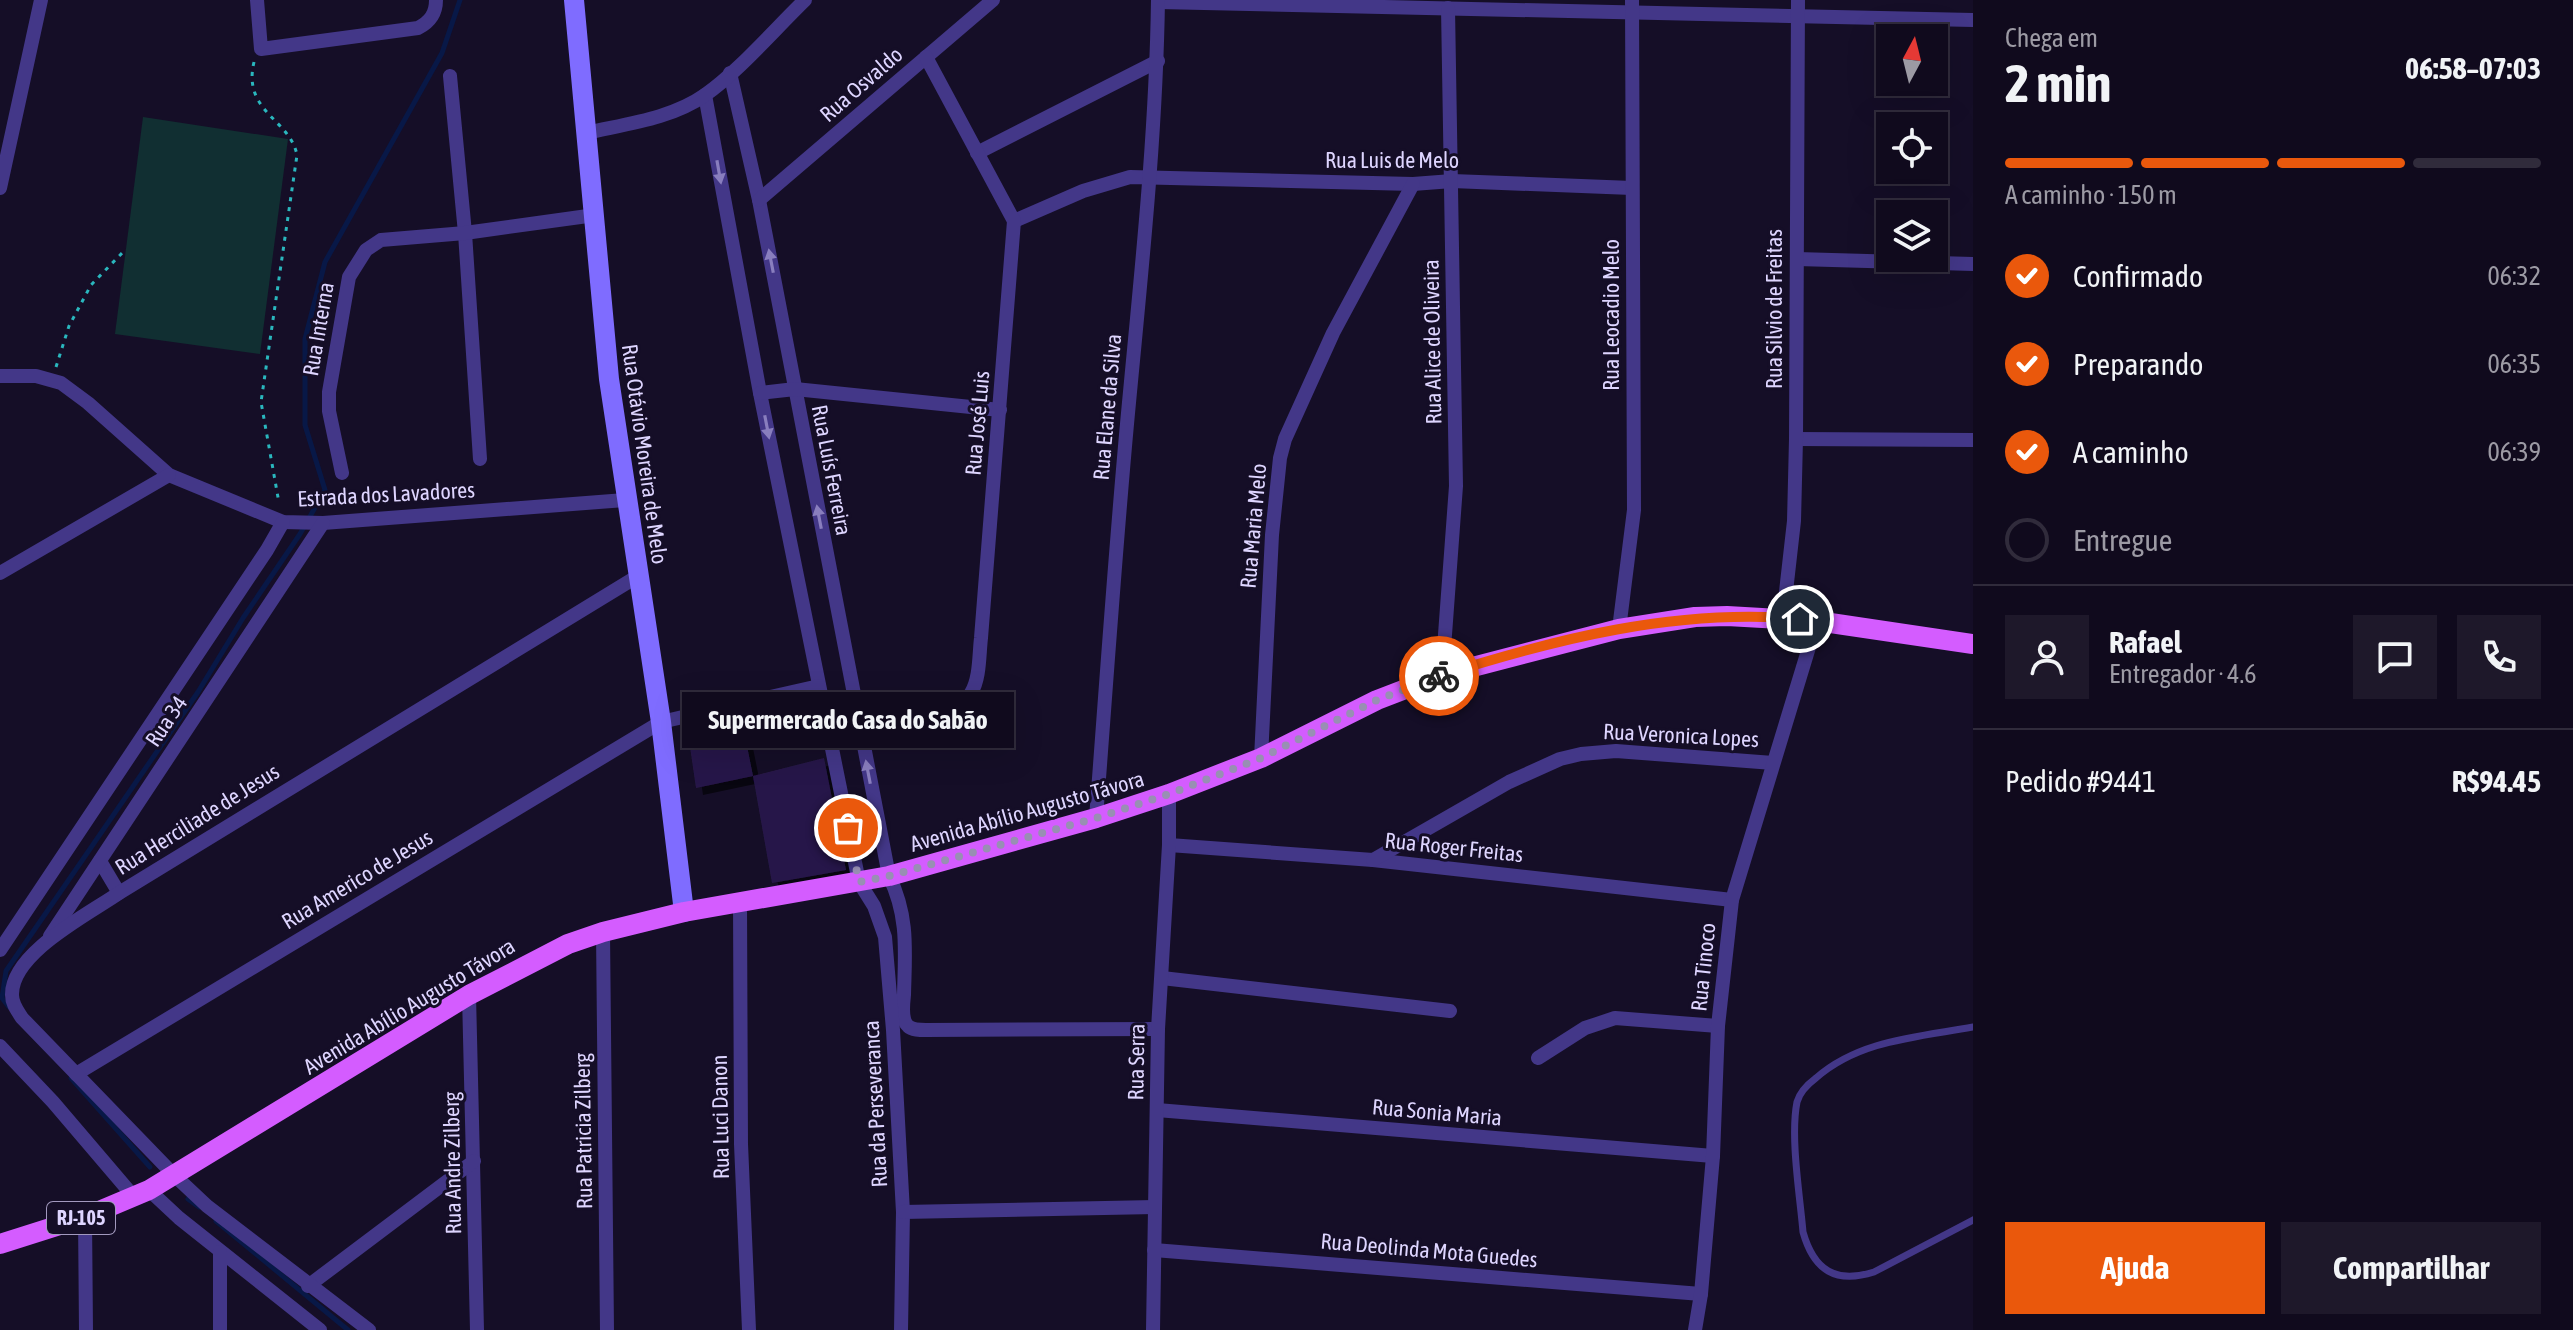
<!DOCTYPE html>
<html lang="pt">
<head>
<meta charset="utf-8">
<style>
	body { margin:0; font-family:"Asap Condensed",sans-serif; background:#1e182a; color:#f1f3f6; height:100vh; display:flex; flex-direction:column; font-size:30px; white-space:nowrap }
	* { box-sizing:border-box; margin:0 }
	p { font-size:26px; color:#9c9aa4 }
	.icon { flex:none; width:44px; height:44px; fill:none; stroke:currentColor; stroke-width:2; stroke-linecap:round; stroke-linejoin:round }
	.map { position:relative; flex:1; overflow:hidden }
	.drawer { display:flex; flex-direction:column; background:#100a1d; width:600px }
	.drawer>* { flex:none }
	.needle { width:52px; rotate:7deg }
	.controls { position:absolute; left:1876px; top:24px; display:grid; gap:16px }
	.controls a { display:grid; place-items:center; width:72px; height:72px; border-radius:0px; background:#100a1d; box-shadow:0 8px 32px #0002,0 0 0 2px #302b3b; font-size:40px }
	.pin { position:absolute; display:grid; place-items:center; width:68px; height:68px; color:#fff; margin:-34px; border:4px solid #fff; border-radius:50%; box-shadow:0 2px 8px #0007 }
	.courier { position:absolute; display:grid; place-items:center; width:80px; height:80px; margin:-40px; border:6px solid #ea580c; border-radius:50%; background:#fff; color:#222; box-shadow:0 2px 10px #0007 }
	.bubble { position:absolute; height:56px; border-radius:0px; background:#100a1d; box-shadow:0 8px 32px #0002,0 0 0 2px #302b3b; font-size:26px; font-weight:700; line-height:56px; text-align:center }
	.summary em { font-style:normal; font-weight:700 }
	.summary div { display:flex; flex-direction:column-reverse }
	.summary { display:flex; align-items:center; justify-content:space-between; height:136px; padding:0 32px }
	h1 { font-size:52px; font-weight:700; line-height:60px }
	.bar { display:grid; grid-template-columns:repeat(4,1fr); gap:12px 8px; align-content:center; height:96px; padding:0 32px }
	.bar i { height:10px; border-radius:6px; background:#302b3b }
	.bar .current { background:#ea580c }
	.bar p { grid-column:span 4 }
	.line { display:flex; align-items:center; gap:20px; padding:0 32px; border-top:2px solid #302b3b }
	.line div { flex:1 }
	.round { display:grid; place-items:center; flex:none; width:84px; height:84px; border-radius:0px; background:#1e182a }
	ol { padding:0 32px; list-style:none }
	li { display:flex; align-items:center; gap:24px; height:88px }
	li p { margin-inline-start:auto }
	li .icon { padding:8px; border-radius:50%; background:#ea580c; color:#fff; stroke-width:4 }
	li:last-child { color:#9c9aa4 }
	li i { width:44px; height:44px; border:4px solid #302b3b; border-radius:50% }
	.primary-button { display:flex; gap:16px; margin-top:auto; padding:16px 32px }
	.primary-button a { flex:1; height:92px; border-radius:0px; background:#ea580c; color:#fff; font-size:32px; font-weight:700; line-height:92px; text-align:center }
	.primary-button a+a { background:#1e182a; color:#f1f3f6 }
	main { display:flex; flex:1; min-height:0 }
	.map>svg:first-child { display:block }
</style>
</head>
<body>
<main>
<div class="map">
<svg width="1973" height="1330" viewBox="0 0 1973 1330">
	<defs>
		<filter id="shadow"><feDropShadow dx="7" dy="7" stdDeviation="0" flood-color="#0009"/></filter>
	</defs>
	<rect width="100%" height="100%" fill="#150e27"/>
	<path fill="#112f32" d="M143 117 288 139 260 354 115 334Z"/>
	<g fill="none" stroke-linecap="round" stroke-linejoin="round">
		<g stroke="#081847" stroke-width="5">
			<path d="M9 1007 2 998 6 971 198 692 243 618 300 534 325 490 305 425V339L325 262 442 53 460 0"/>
			<path d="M71 1078 150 1167"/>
			<path d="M188 1199 199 1207"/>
			<path d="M216 1221 348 1330"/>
		</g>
	</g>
	<g fill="#281949" filter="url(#shadow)">
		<path d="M716 721 717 725 742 721 753 776 696 788 689 740 697 726Z"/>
		<path d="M824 758 846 870 772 883 753 776Z"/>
	</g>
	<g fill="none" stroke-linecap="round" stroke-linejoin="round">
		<g stroke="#2ab7be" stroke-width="3" stroke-dasharray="4 6" stroke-linecap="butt">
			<path d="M254 62C242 112 290 119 297 155L261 402 279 503"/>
			<path d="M56 367 69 326 91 285 124 251"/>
		</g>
		<path stroke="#433788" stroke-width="7" d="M1973 1027C1918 1037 1859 1040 1816 1078 1808 1084 1800 1091 1797 1102 1790 1137 1800 1196 1803 1232 1814 1271 1836 1284 1874 1272L1973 1220"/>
		<g stroke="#433788" stroke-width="14">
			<path d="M257 0 261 49 418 28C430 22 436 14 436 0"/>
			<path d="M1158 2 1973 20"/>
			<path d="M730 73 759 200 889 876C909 917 905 951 904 995 903 1004 901 1020 908 1026 912 1030 920 1030 926 1030L1158 1029"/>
			<path d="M450 76 465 233 480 459"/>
			<path d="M705 95 760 393 859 882 874 906 885 937 893 1030 903 1212 901 1330"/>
			<path d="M586 133C625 124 671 119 705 95 738 72 775 29 805 0"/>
			<path d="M977 153 1158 61"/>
			<path d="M0 188 41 0"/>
			<path d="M759 200 993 0"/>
			<path d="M1014 221 1083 191 1130 177 1413 184 1452 181 1632 188"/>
			<path d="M1797 259 1973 264"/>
			<path d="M0 376H36L61 383 88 403 169 475 283 522 323 523 625 500"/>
			<path d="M760 393 795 389 1000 410"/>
			<path d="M1796 439 1973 440"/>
			<path d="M342 473 329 411V392L349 277 366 250 381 240 465 233 595 215"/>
			<path d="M0 573 169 475"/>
			<path d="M1783 618 1794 521 1796 439 1798 0"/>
			<path d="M1619 629 1634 510 1632 0"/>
			<path d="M1442 675 1456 486 1448 8"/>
			<path d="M826 722 857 716"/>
			<path d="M862 738C887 730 958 715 971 693 980 679 979 655 981 638L1014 221 926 57"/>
			<path d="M1261 758 1272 535 1280 458 1285 439 1333 333 1413 184"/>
			<path d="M1096 818C1106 687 1115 555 1127 424 1140 283 1156 142 1158 0"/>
			<path d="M1169 845 1373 860 1732 900"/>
			<path d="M1373 860 1509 782 1560 759 1581 754 1616 751 1773 763"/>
			<path d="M100 861 119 893"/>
			<path d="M740 902 741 1144 749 1330"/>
			<path d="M603 932 607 1330"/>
			<path d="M50 936 323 523"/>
			<path d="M0 950 267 550 283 522"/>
			<path d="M1162 978 1450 1011"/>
			<path d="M469 995 477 1330"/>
			<path d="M0 1046 53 1102 134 1197"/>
			<path d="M1538 1058 1585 1028 1615 1018 1718 1026"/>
			<path d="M76 1074 661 722 819 686"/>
			<path d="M1157 1110 1713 1156"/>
			<path d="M149 1190 179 1218 320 1330"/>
			<path d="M903 1212 1155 1207"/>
			<path d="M85 1217 86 1330"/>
			<path d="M1154 1250 1701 1294"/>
			<path d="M220 1252V1330"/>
			<path d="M308 1286 474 1161"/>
			<path d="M369 1330 207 1206 174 1175 22 1018C17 1010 12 1004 12 995 11 953 89 914 119 893L638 576"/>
			<path d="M1153 1330 1158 1029 1169 845V794"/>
			<path d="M1695 1330 1701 1294 1713 1156 1718 1026 1732 900 1817 621"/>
		</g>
		<path stroke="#7f6cff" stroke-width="20" d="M574 0 609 379 661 722 684 912"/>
		<path stroke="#d45cff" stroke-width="20" d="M0 1244 85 1217 149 1190 469 995 568 944 603 932 684 912 889 876 1096 818 1169 794 1261 758 1377 700 1442 675 1619 629 1695 617 1727 616 1817 621 1973 644"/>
	</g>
	<defs><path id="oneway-solid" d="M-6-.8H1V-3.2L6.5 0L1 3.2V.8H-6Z" transform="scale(2)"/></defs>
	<g fill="#897ebe">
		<use href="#oneway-solid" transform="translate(719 172) rotate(80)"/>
		<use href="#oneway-solid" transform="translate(771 261) rotate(-101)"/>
		<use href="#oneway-solid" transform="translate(767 427) rotate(79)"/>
		<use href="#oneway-solid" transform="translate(819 517) rotate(-101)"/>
		<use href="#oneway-solid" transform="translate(868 772) rotate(-101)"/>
	</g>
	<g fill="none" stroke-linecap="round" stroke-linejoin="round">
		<path stroke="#988fb3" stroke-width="8" stroke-dasharray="0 14.4" d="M848 828 859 882 889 876 1096 818 1169 794 1261 758 1377 700 1439 676"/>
		<path stroke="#ea580c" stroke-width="10" d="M1439 676C1555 639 1677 608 1800 619"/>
	</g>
	<g text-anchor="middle" stroke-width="6" stroke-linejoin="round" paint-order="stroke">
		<rect fill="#150e27" stroke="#a299be" stroke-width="2" x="47" y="1202" width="68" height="32" rx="6"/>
		<g font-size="20" font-weight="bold" fill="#ded5ff">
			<text x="81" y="1225">RJ-105</text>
		</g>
		<g font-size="22" fill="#ded5ff" stroke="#150e27">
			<text transform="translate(861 84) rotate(-41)" y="8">Rua Osvaldo</text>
			<text x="1392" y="168">Rua Luis de Melo</text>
			<text transform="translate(1774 309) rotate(-90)" y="8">Rua Silvio de Freitas</text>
			<text transform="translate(1611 315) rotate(-90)" y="8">Rua Leocadio Melo</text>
			<text transform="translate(318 329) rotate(-80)" y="8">Rua Interna</text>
			<text transform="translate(1432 342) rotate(-91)" y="8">Rua Alice de Oliveira</text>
			<text transform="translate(1107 407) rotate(-85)" y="8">Rua Elane da Silva</text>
			<text transform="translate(977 423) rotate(-85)" y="8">Rua José Luis</text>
			<text transform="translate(645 454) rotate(82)" y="8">Rua Otávio Moreira de Melo</text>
			<text transform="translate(832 470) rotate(79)" y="8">Rua Luís Ferreira</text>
			<text transform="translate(386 494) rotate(-3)" y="8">Estrada dos Lavadores</text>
			<text transform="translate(1253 526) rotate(-85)" y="8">Rua Maria Melo</text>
			<text transform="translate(166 721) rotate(-56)" y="8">Rua 34</text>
			<text transform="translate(1681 735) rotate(3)" y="8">Rua Veronica Lopes</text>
			<text transform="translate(1027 811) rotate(-16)" y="8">Avenida Abílio Augusto Távora</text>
			<text transform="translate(197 819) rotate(-32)" y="8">Rua Herciliade de Jesus</text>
			<text transform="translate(1454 847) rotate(6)" y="8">Rua Roger Freitas</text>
			<text transform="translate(357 879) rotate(-31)" y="8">Rua Americo de Jesus</text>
			<text transform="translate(1703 967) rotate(-84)" y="8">Rua Tinoco</text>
			<text transform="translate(409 1006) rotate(-31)" y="8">Avenida Abílio Augusto Távora</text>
			<text transform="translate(1136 1062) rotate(-89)" y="8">Rua Serra</text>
			<text transform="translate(875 1104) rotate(-93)" y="8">Rua da Perseveranca</text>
			<text transform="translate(1437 1112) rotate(5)" y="8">Rua Sonia Maria</text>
			<text transform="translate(720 1117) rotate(-91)" y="8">Rua Luci Danon</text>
			<text transform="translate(583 1131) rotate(-91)" y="8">Rua Patricia Zilberg</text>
			<text transform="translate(452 1163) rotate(-91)" y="8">Rua Andre Zilberg</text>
			<text transform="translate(1429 1250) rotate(5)" y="8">Rua Deolinda Mota Guedes</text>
		</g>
	</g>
</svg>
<div class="controls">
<a><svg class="needle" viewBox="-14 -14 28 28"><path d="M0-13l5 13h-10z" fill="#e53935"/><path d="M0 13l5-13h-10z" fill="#9c9aa4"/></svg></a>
<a><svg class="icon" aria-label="locate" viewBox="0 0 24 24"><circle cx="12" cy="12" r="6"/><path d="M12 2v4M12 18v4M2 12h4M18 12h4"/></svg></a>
<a><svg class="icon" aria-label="layers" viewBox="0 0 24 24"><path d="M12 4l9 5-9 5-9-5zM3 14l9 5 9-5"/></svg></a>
</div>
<div class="pin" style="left:848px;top:828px;background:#ea580c"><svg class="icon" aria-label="bag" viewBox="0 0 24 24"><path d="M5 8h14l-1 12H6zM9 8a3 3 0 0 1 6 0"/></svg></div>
<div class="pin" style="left:1800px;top:619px;background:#1f2937"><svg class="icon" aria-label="home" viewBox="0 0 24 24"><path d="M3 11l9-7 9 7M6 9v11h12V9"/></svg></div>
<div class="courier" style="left:1439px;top:676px"><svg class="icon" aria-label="bike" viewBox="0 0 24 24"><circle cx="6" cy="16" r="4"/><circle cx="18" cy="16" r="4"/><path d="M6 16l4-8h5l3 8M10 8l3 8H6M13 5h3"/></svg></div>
<div class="bubble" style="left:682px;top:692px;width:332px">Supermercado Casa do Sabão</div>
</div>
<section class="drawer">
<div class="summary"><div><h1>2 min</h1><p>Chega em</p></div><em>06:58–07:03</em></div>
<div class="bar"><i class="current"></i><i class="current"></i><i class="current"></i><i></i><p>A caminho · 150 m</p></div>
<ol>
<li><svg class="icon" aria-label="check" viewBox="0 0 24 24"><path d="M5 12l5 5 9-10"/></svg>Confirmado<p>06:32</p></li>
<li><svg class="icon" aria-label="check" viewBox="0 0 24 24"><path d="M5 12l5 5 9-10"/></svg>Preparando<p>06:35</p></li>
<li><svg class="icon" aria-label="check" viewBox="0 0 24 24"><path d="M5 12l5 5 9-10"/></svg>A caminho<p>06:39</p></li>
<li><i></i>Entregue</li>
</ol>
<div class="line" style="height:144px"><a class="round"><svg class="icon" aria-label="person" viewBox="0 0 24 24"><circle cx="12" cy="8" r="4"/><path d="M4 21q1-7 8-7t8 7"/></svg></a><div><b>Rafael</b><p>Entregador · 4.6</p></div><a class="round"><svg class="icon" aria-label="chat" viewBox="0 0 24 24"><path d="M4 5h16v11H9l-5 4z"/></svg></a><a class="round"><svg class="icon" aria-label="phone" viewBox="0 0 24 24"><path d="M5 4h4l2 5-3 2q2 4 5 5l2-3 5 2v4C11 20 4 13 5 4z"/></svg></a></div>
<div class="line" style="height:104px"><div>Pedido #9441</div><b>R$94.45</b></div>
<div class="primary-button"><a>Ajuda</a><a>Compartilhar</a></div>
</section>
</main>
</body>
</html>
